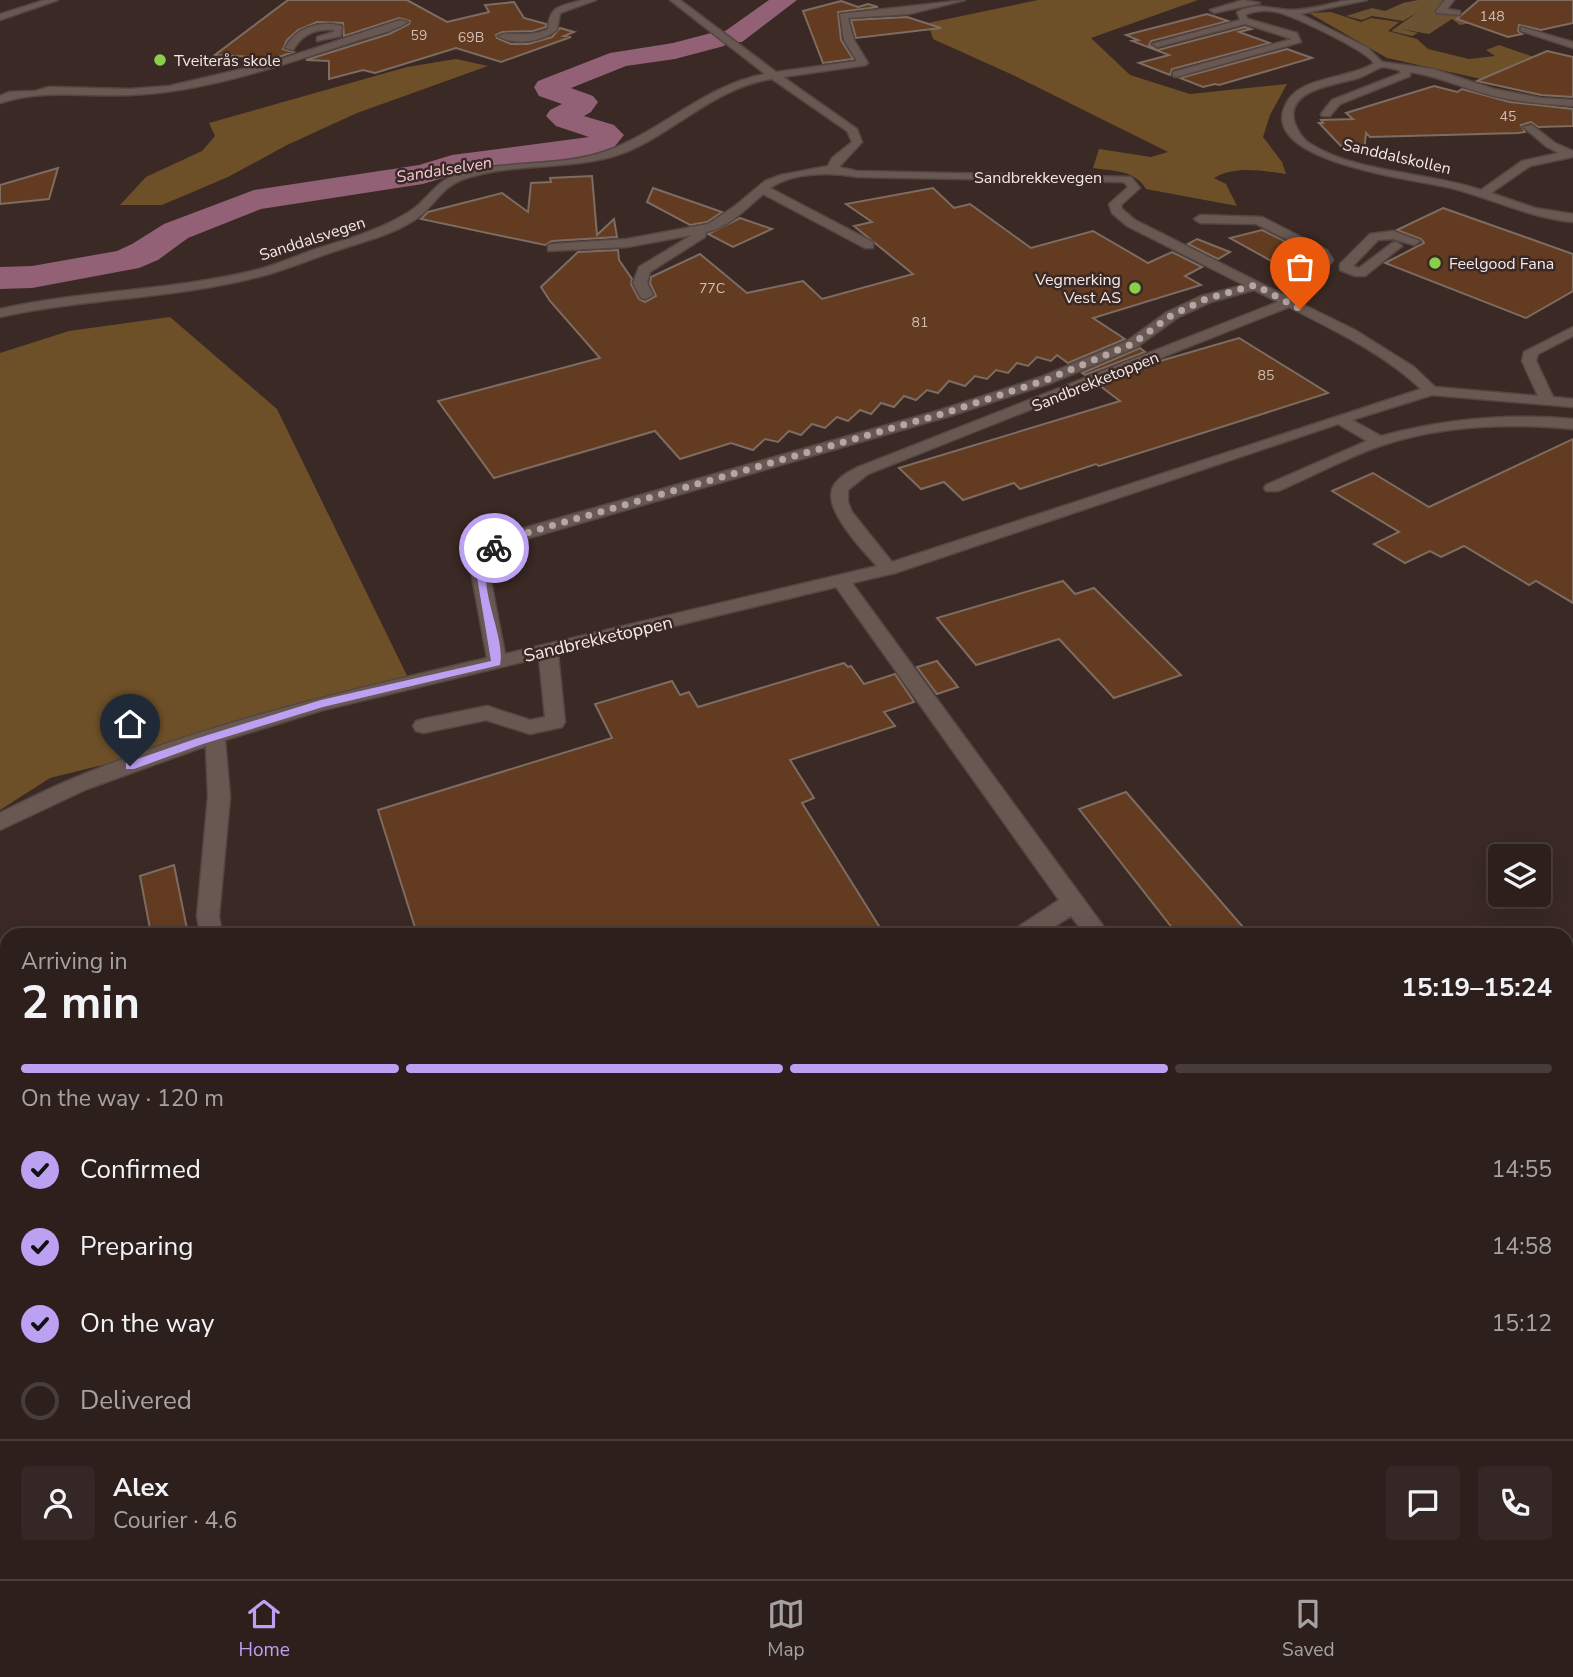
<!DOCTYPE html>
<html lang="en">
<head>
<meta charset="utf-8">
<style>
	body { margin:0; font-family:"Nunito Sans",sans-serif; background:#342725; color:#f1f3f6; height:100vh; display:flex; flex-direction:column; font-size:26px; white-space:nowrap }
	* { box-sizing:border-box; margin:0 }
	p { font-size:23px; color:#a6a2a3 }
	.icon { flex:none; width:38px; height:38px; fill:none; stroke:currentColor; stroke-width:2; stroke-linecap:round; stroke-linejoin:round }
	.map { position:relative; flex:1; overflow:hidden }
	.panel { position:absolute; left:0px; top:928px; width:1573px; height:653px; display:flex; flex-direction:column; background:#2c1f1c; border-radius:21px 21px 0 0; box-shadow:0 7px 28px #0002,0 0 0 2px #483d3b }
	.panel>* { flex:none }
	.fabs { position:absolute; left:1488px; top:844px; display:grid; gap:14px }
	.fabs a { display:grid; place-items:center; width:63px; height:63px; border-radius:7px; background:#2c1f1c; box-shadow:0 7px 28px #0002,0 0 0 2px #483d3b; font-size:35px }
	.pin { position:absolute; display:grid; place-items:center; width:60px; height:60px; color:#fff; margin:-72px -30px; border-radius:50% 50% 50% 0; rotate:-45deg; box-shadow:0 0 7px #0007 }
	.pin .icon { rotate:45deg }
	.courier { position:absolute; display:grid; place-items:center; width:70px; height:70px; margin:-35px; border:5px solid #bca0f2; border-radius:50%; background:#fff; color:#222; box-shadow:0 2px 9px #0007 }
	.summary em { font-style:normal; font-weight:700 }
	.summary div { display:flex; flex-direction:column-reverse }
	.summary { display:flex; align-items:center; justify-content:space-between; height:119px; padding:0 21px }
	h1 { font-size:46px; font-weight:700; line-height:52px }
	.bar { display:grid; grid-template-columns:repeat(4,1fr); gap:10px 7px; align-content:center; height:84px; padding:0 21px }
	.bar i { height:9px; border-radius:5px; background:#483d3b }
	.bar .selected { background:#bca0f2 }
	.bar p { grid-column:span 4 }
	.line { display:flex; align-items:center; gap:18px; padding:0 21px; border-top:2px solid #483d3b }
	.line div { flex:1 }
	.round { display:grid; place-items:center; flex:none; width:74px; height:74px; border-radius:7px; background:#342725 }
	ol { padding:0 21px; list-style:none }
	li { display:flex; align-items:center; gap:21px; height:77px }
	li p { margin-inline-start:auto }
	li .icon { padding:7px; border-radius:50%; background:#bca0f2; color:#111; stroke-width:4 }
	li:last-child { color:#a6a2a3 }
	li i { width:38px; height:38px; border:4px solid #483d3b; border-radius:50% }
	.tabs { display:flex; justify-content:space-around; align-items:center; height:98px; border-top:2px solid #483d3b; background:#2c1f1c; font-size:19px; color:#a6a2a3 }
	.tabs a { display:grid; justify-items:center; gap:4px }
	.tabs .selected { color:#bca0f2 }
	.map>svg:first-child { display:block }
</style>
</head>
<body>
<div class="map">
<svg width="1573" height="1579" viewBox="0 0 1573 1579">
	<rect width="100%" height="100%" fill="#3a2925"/>
	<path fill="#6b5232" d="M1418 0H1443L1435 12 1466 17 1471 23 1460 25 1452 19 1429 34 1401 29 1418 33 1412 36 1391 31 1418 12 1403 21 1372 16 1362 20 1346 16 1372 8 1385 11 1403 3Z"/>
	<g fill="#6e5028">
		<path d="M1038 0H1198L1091 38 1130 75 1190 94 1287 84 1270 115 1263 137 1282 162 1286 174C1263 171 1235 165 1214 178L1226 184 1237 206 1146 189C1135 170 1113 171 1093 168L1099 149 1151 157 1168 152 1015 76 933 39 928 23Z"/>
		<path d="M1331 12 1361 22 1371 18 1399 22 1388 31 1417 39 1428 49 1469 59 1495 56 1486 50 1499 45 1534 57 1539 92 1387 58 1309 13Z"/>
		<path d="M456 59 488 66 357 113 287 145 228 177 162 205H120L146 177 202 151 215 136 209 123 407 67Z"/>
		<path d="M170 317 277 409 413 688 50 778 0 810V353L69 331Z"/>
	</g>
	<g fill="none" stroke-linecap="round" stroke-linejoin="round">
		<path fill="#926175" fill-rule="evenodd" d="M769 0H797L742 42H727L724 46 675 59 626 66 571 88 593 96 598 102 591 112 584 116 614 125 624 135 611 151 581 159 456 174 423 184 261 209 188 238 158 260 139 268 32 288 0 289V267L32 266 117 251 132 244 164 224 254 190 419 165 452 155 589 137 556 126 546 116 550 110 562 104 539 96 534 87 538 81 610 53 673 43 715 32 721 34Z"/>
	</g>
	<g fill="#633b20" stroke="#7d6c62" stroke-width="2">
		<path d="M288 0H407L447 22 489 12 485 5 514 2 524 18 546 24V27L533 31 502 32 496 35 497 38 511 44H528L552 37 560 28 574 32 564 36 571 37 501 62 456 48 375 73 363 70 329 79V61L306 60 389 34 409 24 410 21 399 18 344 36 343 23 317 22 298 30 287 40 283 49 293 52 276 58 215 55Z"/>
		<path d="M1479 0H1573V23L1541 30 1519 25 1518 31 1522 34 1508 37 1457 19Z"/>
		<path d="M841 1 858 7 868 4 878 7 838 12 841 40 853 59 823 63 803 11Z"/>
		<path d="M1207 14 1228 21 1151 41 1149 45 1158 50 1245 27 1251 29 1239 32 1270 43 1172 69 1170 75 1139 63 1169 55 1132 41 1138 40 1126 35Z"/>
		<path d="M907 17 941 28 856 38 851 20Z"/>
		<path d="M1287 49 1312 58 1219 85 1215 84 1203 87 1180 78Z"/>
		<path d="M1547 51 1573 57V97L1541 95 1477 81Z"/>
		<path d="M1434 86 1457 92 1462 89 1510 102 1573 109V126L1538 127 1531 122 1521 125 1525 132 1518 133 1370 137 1366 133 1364 152 1341 146 1319 123H1323L1321 120 1353 119 1346 113Z"/>
		<path d="M58 168 49 199 0 204V185Z"/>
		<path d="M592 176 597 235 614 219 617 237 552 241 545 245 421 219 428 212 502 193 528 212 531 183 551 182 550 178Z"/>
		<path d="M653 188 722 212 707 222 690 225 647 202Z"/>
		<path d="M933 188 954 208 970 204 1031 248 1093 231 1148 263 1172 252 1202 267 1185 276 1201 285 1093 318 1125 339 1068 363 1057 355 1051 361 1037 357 1028 366 1017 363 1008 373 996 370 987 379 975 376 965 386 949 381 938 393 927 390 916 400 904 396 894 407 881 403 871 414 860 410 848 421 837 417 825 428 812 424 801 435 789 431 778 442 765 439 753 450 731 443 680 459 655 431 494 478 438 401 600 358 550 301 541 287 578 252 618 250 619 260 632 279 631 284 639 299 645 302 656 296 650 283 651 277 700 254 747 293 803 281 822 299 913 274 854 226 872 222 846 204Z"/>
		<path d="M1443 208 1573 254V291L1526 318 1385 263 1424 243 1421 239 1397 230Z"/>
		<path d="M740 218 772 229 733 247 708 234Z"/>
		<path d="M1262 230 1316 257 1317 259 1284 268 1230 238Z"/>
		<path d="M1197 239 1230 252 1218 259 1188 244Z"/>
		<path d="M1239 338 1328 393 1099 466 1096 464 1020 489 1014 483 963 500 944 482 921 489 899 468 1120 401 1099 385 1160 361Z"/>
		<path d="M1140 348 1145 352 1085 375 1082 373Z"/>
		<path d="M1573 439V603L1536 581 1529 585 1464 546 1441 557 1430 551 1405 563 1374 544 1399 532 1332 491 1373 473 1429 507Z"/>
		<path d="M1063 581 1075 594 1094 588 1181 675 1114 698 1059 639 976 665 937 618Z"/>
		<path d="M937 661 958 687 937 694 917 667Z"/>
		<path d="M844 663 848 667 851 666 864 684 895 674 914 702 884 712 895 726 790 760 814 798 802 803 884 934H417L378 810 612 738 595 704 672 681 680 695 689 692 698 707Z"/>
		<path d="M1126 792 1249 934H1177L1079 809Z"/>
		<path d="M174 865 188 934H151L140 876Z"/>
	</g>
	<g fill="none" stroke-linecap="round" stroke-linejoin="round">
		<defs>
			<g id="minor">
				<path d="M45 0H58L0 20V14Z"/>
				<path d="M583 0H596L560 13 557 30C541 42 515 46 498 36 510 30 527 39 548 29 549 4 563 6 583 0Z"/>
				<path d="M670 0H680L776 72 857 61 844 40 840 14 965 0 909 14 848 18 854 40 868 63 866 65 783 77 857 129 862 142 839 167 857 171 1131 177 1140 188 1121 205 1122 209 1135 220 1288 297 1296 291 1321 260 1318 255 1256 224 1200 223 1194 219 1200 215 1262 217 1327 250 1333 260 1306 297 1298 302 1355 330 1414 367 1435 387 1538 396 1522 361 1524 352 1573 327V336L1538 354 1536 361 1553 397 1573 399V407L1432 395 1352 420 1381 436C1445 419 1507 413 1573 419V429C1511 423 1446 425 1386 444 1349 456 1313 476 1278 491H1266L1264 488 1266 485 1367 441 1338 424 895 573 852 583 1109 934H1085L1071 916 1043 934H1015L1018 927 1059 900 836 587 558 654 565 722 562 727 530 734 486 720 423 733 416 731 413 726 416 721 423 719 487 706 530 720 545 717 539 658 323 710 225 740 230 797 219 916 222 934H200L197 916 208 797 206 746 87 789 0 830V813C24 801 48 789 72 779 205 723 347 691 487 658L471 571 482 547 510 532 940 410 1041 377 1127 341 1167 312 1201 296 1244 285 1127 226 1112 213 1109 204 1128 187 1124 182 857 177C831 172 793 172 770 188L873 242V248H865L763 194C747 208 728 228 706 232L705 237 650 272 647 283 653 295 646 299 641 298 633 283 639 267 692 235 627 247 548 251V245L552 244 627 239 708 224 735 206 765 181 781 175 828 166 832 158 852 142 847 131 772 79C711 87 665 143 611 157 563 170 510 163 464 179 443 186 436 203 420 216 395 235 361 242 332 252 309 260 285 270 262 276 176 299 86 298 0 317V309C84 290 172 291 256 270 276 265 296 256 316 249 348 239 380 230 409 212 428 200 435 181 458 174 506 159 563 168 609 150 663 130 707 84 765 74ZM1254 290 1278 302 856 468C847 473 835 479 832 490 825 511 864 552 877 566L505 654 489 571 495 554 522 540 950 416 1051 383 1137 347 1177 318 1211 302ZM1289 307C1335 331 1383 353 1421 389L892 562 852 512 848 502V490L868 474Z"/>
				<path d="M1243 0 1260 3 1214 13 1210 10Z"/>
				<path d="M1349 0H1367L1300 14 1368 48 1382 62 1433 69 1494 89 1541 98 1573 100V106C1545 104 1517 102 1490 95 1463 88 1438 76 1410 72V76L1340 104 1330 116H1322L1321 114 1332 100 1401 73 1399 70C1394 69 1387 67 1383 67 1376 68 1366 76 1358 78 1337 85 1287 88 1294 121 1297 130 1302 138 1309 143 1355 173 1428 172 1481 190L1522 161 1559 153 1547 147 1523 127 1532 125 1555 143 1573 151V157L1530 166 1491 193 1535 208 1573 214V222C1531 218 1495 200 1455 189 1424 180 1259 164 1285 106 1298 75 1349 80 1374 63 1366 50 1294 16 1277 12 1266 10 1256 10 1245 15L1248 19 1297 33 1301 42 1176 77 1173 76V72L1292 39 1245 24 1157 47 1152 44 1240 20 1237 12C1260 1 1270 10 1292 10 1310 10 1331 3 1349 0Z"/>
				<path d="M1445 0H1454L1447 9 1460 11V15L1437 13 1436 11Z"/>
				<path d="M400 20 408 22C393 32 370 36 353 42 282 65 206 92 131 95 87 97 42 89 0 103V96L9 92 35 91 49 87 130 89 169 86 276 61Z"/>
				<path d="M332 24 342 26 341 36 317 41V37L334 32V30C316 28 302 34 293 50L285 48C295 30 312 23 332 24Z"/>
				<path d="M1521 27 1573 42V48L1521 31Z"/>
				<path d="M1393 231 1420 241 1414 245 1393 239 1378 240 1353 266 1359 268 1392 243 1396 242 1402 246 1365 276H1355L1340 270V264L1370 234Z"/>
				<path d="M321 1573H368L371 1579H324Z"/>
				<path d="M391 1573H453L450 1579H388Z"/>
				<path d="M790 1573H832L835 1579H793Z"/>
				<path d="M976 1573H1018L1015 1579H973Z"/>
			</g>
		</defs>
		<use href="#minor" stroke="#534642" stroke-width="3"/>
		<use href="#minor" fill="#695752" fill-rule="evenodd"/>
	</g>
	<path fill="#bca0f2" d="M494 545 498 548C467 574 507 632 500 665L323 707 203 744 134 769H126V763L195 739 321 700 491 661 476 571 485 549Z"/>
	<g fill="none" stroke-linecap="round" stroke-linejoin="round">
		<path stroke="#b4a6a3" stroke-width="7" stroke-dasharray="0 12.6" d="M494 548 516 536 945 413 1046 380 1132 344 1172 315 1206 299 1255 285 1300 309"/>
	</g>
	<g fill="#89cf49" stroke="#3a2925" stroke-width="2.5">
		<circle cx="160" cy="60" r="7"/>
		<circle cx="1435" cy="263" r="7"/>
		<circle cx="1135" cy="288" r="7"/>
	</g>
	<g text-anchor="middle" stroke-width="5" stroke-linejoin="round" paint-order="stroke">
		<g font-size="14" fill="#d0beb5">
			<text x="1492" y="21">148</text>
			<text x="419" y="40">59</text>
			<text x="471" y="42">69B</text>
			<text x="1508" y="121">45</text>
			<text x="712" y="293">77C</text>
			<text x="920" y="327">81</text>
			<text x="1266" y="380">85</text>
		</g>
		<g font-size="16" fill="#f5e9e7" stroke="#3a2925" text-anchor="start">
			<text x="174" y="66">Tveiterås skole</text>
			<text x="1449" y="269">Feelgood Fana</text>
			<text x="1121" y="285" text-anchor="end">Vegmerking<tspan x="1121" dy="18">Vest AS</tspan></text>
		</g>
		<g font-size="16" fill="#f5e9e7" stroke="#3a2925">
			<text transform="translate(1397 156) rotate(13)" y="6">Sanddalskollen</text>
			<text x="1038" y="183">Sandbrekkevegen</text>
			<text transform="translate(312 238) rotate(-18)" y="6">Sanddalsvegen</text>
			<text transform="translate(1095 381) rotate(-22)" y="6">Sandbrekketoppen</text>
		</g>
		<g font-size="16" font-style="italic" fill="#fbcbdd" stroke="#3a2925">
			<text transform="translate(444 169) rotate(-9)" y="6">Sandalselven</text>
		</g>
		<g font-size="18" fill="#f5e9e7" stroke="#3a2925">
			<text transform="translate(598 639) rotate(-13)" y="6">Sandbrekketoppen</text>
		</g>
	</g>
</svg>
<div class="fabs">
<a><svg class="icon" aria-label="layers" viewBox="0 0 24 24"><path d="M12 4l9 5-9 5-9-5zM3 14l9 5 9-5"/></svg></a>
</div>
<div class="pin" style="left:1300px;top:309px;background:#ea580c"><svg class="icon" aria-label="bag" viewBox="0 0 24 24"><path d="M5 8h14l-1 12H6zM9 8a3 3 0 0 1 6 0"/></svg></div>
<div class="pin" style="left:130px;top:766px;background:#1f2937"><svg class="icon" aria-label="home" viewBox="0 0 24 24"><path d="M3 11l9-7 9 7M6 9v11h12V9"/></svg></div>
<div class="courier" style="left:494px;top:548px"><svg class="icon" aria-label="bike" viewBox="0 0 24 24"><circle cx="6" cy="16" r="4"/><circle cx="18" cy="16" r="4"/><path d="M6 16l4-8h5l3 8M10 8l3 8H6M13 5h3"/></svg></div>
<section class="panel">
<div class="summary"><div><h1>2 min</h1><p>Arriving in</p></div><em>15:19–15:24</em></div>
<div class="bar"><i class="selected"></i><i class="selected"></i><i class="selected"></i><i></i><p>On the way · 120 m</p></div>
<ol>
<li><svg class="icon" aria-label="check" viewBox="0 0 24 24"><path d="M5 12l5 5 9-10"/></svg>Confirmed<p>14:55</p></li>
<li><svg class="icon" aria-label="check" viewBox="0 0 24 24"><path d="M5 12l5 5 9-10"/></svg>Preparing<p>14:58</p></li>
<li><svg class="icon" aria-label="check" viewBox="0 0 24 24"><path d="M5 12l5 5 9-10"/></svg>On the way<p>15:12</p></li>
<li><i></i>Delivered</li>
</ol>
<div class="line" style="height:126px"><a class="round"><svg class="icon" aria-label="person" viewBox="0 0 24 24"><circle cx="12" cy="8" r="4"/><path d="M4 21q1-7 8-7t8 7"/></svg></a><div><b>Alex</b><p>Courier · 4.6</p></div><a class="round"><svg class="icon" aria-label="chat" viewBox="0 0 24 24"><path d="M4 5h16v11H9l-5 4z"/></svg></a><a class="round"><svg class="icon" aria-label="phone" viewBox="0 0 24 24"><path d="M5 4h4l2 5-3 2q2 4 5 5l2-3 5 2v4C11 20 4 13 5 4z"/></svg></a></div>
</section>
</div>
<nav class="tabs">
<a class="selected"><svg class="icon" aria-label="home" viewBox="0 0 24 24"><path d="M3 11l9-7 9 7M6 9v11h12V9"/></svg>Home</a>
<a><svg class="icon" aria-label="map" viewBox="0 0 24 24"><path d="M3 6l6-2 6 2 6-2v14l-6 2-6-2-6 2zM9 4v14M15 6v14"/></svg>Map</a>
<a><svg class="icon" aria-label="saved" viewBox="0 0 24 24"><path d="M7 4h10v16l-5-4-5 4z"/></svg>Saved</a>
</nav>
</body>
</html>
